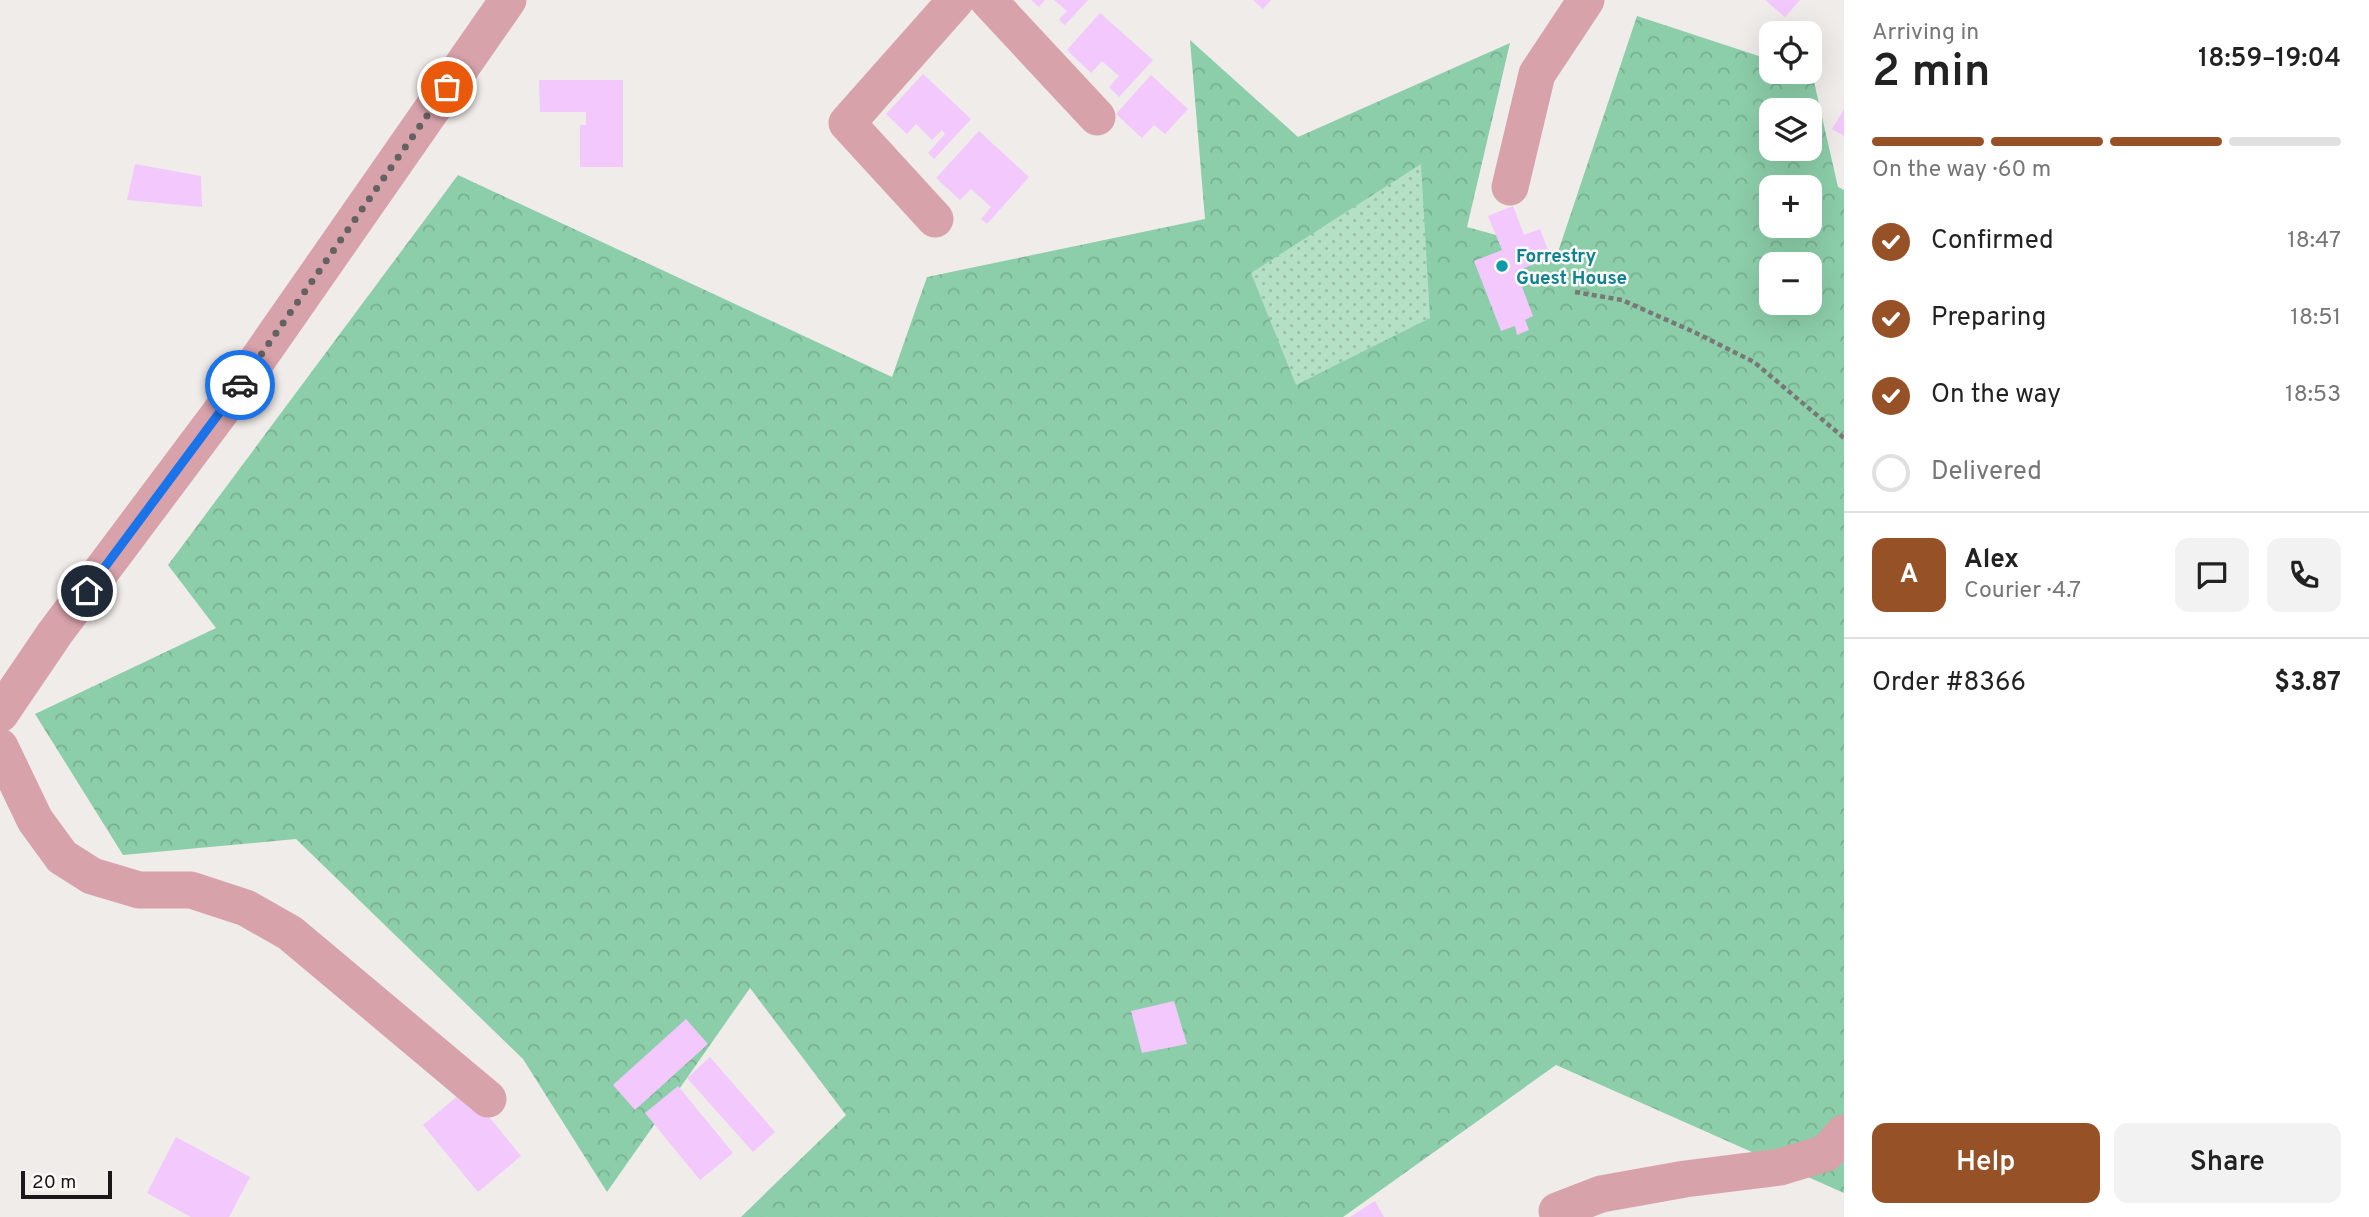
<!DOCTYPE html>
<html lang="en">
<head>
<meta charset="utf-8">
<style>
	body { margin:0; font-family:Overpass,sans-serif; background:#f2f2f2; color:#222; height:100vh; display:flex; flex-direction:column; font-size:26px; white-space:nowrap }
	* { box-sizing:border-box; margin:0 }
	p { font-size:23px; color:#767676 }
	.icon { flex:none; width:38px; height:38px; fill:none; stroke:currentColor; stroke-width:2; stroke-linecap:round; stroke-linejoin:round }
	.map { position:relative; flex:1; overflow:hidden }
	.drawer { display:flex; flex-direction:column; background:#fff; width:525px }
	.drawer>* { flex:none }
	.buttons { position:absolute; left:1759px; top:21px; display:grid; gap:14px }
	.buttons a { display:grid; place-items:center; width:63px; height:63px; border-radius:14px; background:#fff; box-shadow:0 7px 28px #0002; font-size:35px }
	.scale { position:absolute; left:21px; bottom:18px; width:91px; box-sizing:border-box; padding-left:7px; border:4px solid #191717; border-top:0; font-size:19px; line-height:24px; white-space:nowrap; color:#191717; -webkit-text-stroke:5px #fef9f8; paint-order:stroke }
	.pin { position:absolute; display:grid; place-items:center; width:60px; height:60px; color:#fff; margin:-30px; border:4px solid #fff; border-radius:50%; box-shadow:0 2px 7px #0007 }
	.courier { position:absolute; display:grid; place-items:center; width:70px; height:70px; margin:-35px; border:5px solid #1a73e8; border-radius:50%; background:#fff; color:#222; box-shadow:0 2px 9px #0007 }
	.overview em { font-style:normal; font-weight:600 }
	.overview div { display:flex; flex-direction:column-reverse }
	.overview { display:flex; align-items:center; justify-content:space-between; height:119px; padding:0 28px }
	h1 { font-size:46px; font-weight:600; line-height:52px }
	.bar { display:grid; grid-template-columns:repeat(4,1fr); gap:10px 7px; align-content:center; height:84px; padding:0 28px }
	.bar i { height:9px; border-radius:5px; background:#e0e0e0 }
	.bar .active { background:#965127 }
	.bar p { grid-column:span 4 }
	.line { display:flex; align-items:center; gap:18px; padding:0 28px; border-top:2px solid #e0e0e0 }
	.line div { flex:1 }
	.round { display:grid; place-items:center; flex:none; width:74px; height:74px; border-radius:14px; background:#f2f2f2 }
	ol { padding:0 28px; list-style:none }
	li { display:flex; align-items:center; gap:21px; height:77px }
	li p { margin-inline-start:auto }
	li .icon { padding:7px; border-radius:50%; background:#965127; color:#fff; stroke-width:4 }
	li:last-child { color:#767676 }
	li i { width:38px; height:38px; border:4px solid #e0e0e0; border-radius:50% }
	.button { display:flex; gap:14px; margin-top:auto; padding:14px 28px }
	.button a { flex:1; height:80px; border-radius:14px; background:#965127; color:#fff; font-size:28px; font-weight:600; line-height:80px; text-align:center }
	.button a+a { background:#f2f2f2; color:#222 }
	main { display:flex; flex:1; min-height:0 }
	.map>svg:first-child { display:block }
</style>
</head>
<body>
<main>
<div class="map">
<svg width="1844" height="1217" viewBox="0 0 1844 1217">
	<defs>
		<pattern id="forest-crowns" width="20" height="18" patternUnits="userSpaceOnUse" patternTransform="scale(1.75)"><rect width="20" height="18" fill="#8ccea9"/><path d="M2 6a3 3 0 1 1 6 0M12 15a3 3 0 1 1 6 0" fill="none" stroke="#78b091"/></pattern>
		<pattern id="park-dots" width="8" height="8" patternUnits="userSpaceOnUse" patternTransform="scale(1.75)"><rect width="8" height="8" fill="#b4e0c6"/><path d="M2 2h.1M6 6h.1" fill="none" stroke="#9abfa9" stroke-width="1.8" stroke-linecap="round"/></pattern>
	</defs>
	<rect width="100%" height="100%" fill="#f0ecea"/>
	<path fill="url(#forest-crowns)" fill-rule="evenodd" d="M1637 16 1771 60V72L1812 73 1838 187 1844 190V1193L1556 1065 1343 1217H741L846 1115 750 988 607 1192 523 1059 296 839 123 855 35 714 216 628 168 565 458 175 892 377 927 277 1205 219 1190 40 1298 137 1510 43 1467 227 1558 252ZM1771 110H1810V149H1771ZM1771 187H1810V226H1771ZM1771 264H1810V303H1771Z"/>
	<path fill="url(#park-dots)" d="M1421 164 1430 318 1296 385 1251 273Z"/>
	<g fill="#f2c8fd">
		<path d="M1031 0H1045L1039 7Z"/>
		<path d="M1054 0H1088L1065 25 1059 20 1067 11Z"/>
		<path d="M1253 0H1271L1263 9Z"/>
		<path d="M1765 0H1800L1785 17Z"/>
		<path d="M1100 13 1153 60 1119 97 1109 87 1119 76 1102 61 1091 73 1067 50Z"/>
		<path d="M923 74 971 119 934 159 928 153 945 134 942 130 932 140 916 124 907 134 886 114Z"/>
		<path d="M1151 75 1188 109 1165 134 1154 125 1142 138 1116 114Z"/>
		<path d="M539 80H623V167H580V125H586V112H540Z"/>
		<path d="M1844 109V136L1832 129Z"/>
		<path d="M979 131 1029 177 987 224 981 219 991 207 971 189 960 200 936 178Z"/>
		<path d="M135 164 201 176 202 207 127 200Z"/>
		<path d="M1513 206 1524 235 1540 229 1551 258 1516 271 1533 316 1525 320 1529 330 1517 335 1515 326 1501 331 1474 261 1502 250 1488 216Z"/>
		<path d="M1174 1001 1187 1044 1142 1053 1131 1011Z"/>
		<path d="M686 1019 708 1044 635 1110 613 1085Z"/>
		<path d="M710 1057 775 1132 753 1152 687 1078Z"/>
		<path d="M678 1086 733 1153 700 1180 645 1113Z"/>
		<path d="M466 1089 521 1156 478 1192 423 1125Z"/>
		<path d="M176 1137 250 1177 229 1217H191L147 1193Z"/>
		<path d="M1375 1201 1384 1217H1350Z"/>
	</g>
	<g fill="none" stroke-linecap="round" stroke-linejoin="round">
		<path stroke="#7a7877" stroke-width="4.5" stroke-dasharray="5 3.5" stroke-linecap="butt" d="M1575 292 1622 300 1694 332 1754 362 1844 438"/>
		<g stroke="#d8a2ab" stroke-width="37">
			<path d="M988 0 1097 117"/>
			<path d="M1510 187 1537 74 1586 0"/>
			<path d="M935 219 847 123 956 0"/>
			<path d="M0 714 55 633 231 398 508 0"/>
			<path d="M0 747 35 820 62 857 92 876 139 890H191L246 908 290 933 488 1099"/>
			<path d="M1557 1211 1601 1194 1685 1179 1780 1167 1826 1153 1844 1133"/>
		</g>
	</g>
	<g fill="none" stroke-linecap="round" stroke-linejoin="round">
		<path stroke="#646261" stroke-width="7" stroke-dasharray="0 12.6" d="M240 385 447 87"/>
		<path stroke="#1a73e8" stroke-width="9" d="M87 591 240 385"/>
	</g>
	<circle fill="#0f9aa8" stroke="#fef9f8" stroke-width="2.5" cx="1502" cy="266" r="7"/>
	<g text-anchor="middle" stroke-width="5" stroke-linejoin="round" paint-order="stroke">
		<g font-size="19" font-weight="bold" fill="#0d838f" stroke="#fef9f8" text-anchor="start">
			<text x="1516" y="262">Forrestry<tspan x="1516" dy="22">Guest House</tspan></text>
		</g>
	</g>
</svg>
<div class="buttons">
<a><svg class="icon" aria-label="locate" viewBox="0 0 24 24"><circle cx="12" cy="12" r="6"/><path d="M12 2v4M12 18v4M2 12h4M18 12h4"/></svg></a>
<a><svg class="icon" aria-label="layers" viewBox="0 0 24 24"><path d="M12 4l9 5-9 5-9-5zM3 14l9 5 9-5"/></svg></a>
<a>+</a>
<a>−</a>
</div>
<div class="scale">20 m</div>
<div class="pin" style="left:447px;top:87px;background:#ea580c"><svg class="icon" aria-label="bag" viewBox="0 0 24 24"><path d="M5 8h14l-1 12H6zM9 8a3 3 0 0 1 6 0"/></svg></div>
<div class="pin" style="left:87px;top:591px;background:#1f2937"><svg class="icon" aria-label="home" viewBox="0 0 24 24"><path d="M3 11l9-7 9 7M6 9v11h12V9"/></svg></div>
<div class="courier" style="left:240px;top:385px"><svg class="icon" aria-label="car" viewBox="0 0 24 24"><path d="M5 17H2v-5l4-1 3-4h7l3 4 3 1v5h-3M9 17h6M6 11h13"/><circle cx="7" cy="17" r="2"/><circle cx="17" cy="17" r="2"/></svg></div>
</div>
<section class="drawer">
<div class="overview"><div><h1>2 min</h1><p>Arriving in</p></div><em>18:59–19:04</em></div>
<div class="bar"><i class="active"></i><i class="active"></i><i class="active"></i><i></i><p>On the way · 60 m</p></div>
<ol>
<li><svg class="icon" aria-label="check" viewBox="0 0 24 24"><path d="M5 12l5 5 9-10"/></svg>Confirmed<p>18:47</p></li>
<li><svg class="icon" aria-label="check" viewBox="0 0 24 24"><path d="M5 12l5 5 9-10"/></svg>Preparing<p>18:51</p></li>
<li><svg class="icon" aria-label="check" viewBox="0 0 24 24"><path d="M5 12l5 5 9-10"/></svg>On the way<p>18:53</p></li>
<li><i></i>Delivered</li>
</ol>
<div class="line" style="height:126px"><b class="round" style="background:#965127;color:#fff">A</b><div><b>Alex</b><p>Courier · 4.7</p></div><a class="round"><svg class="icon" aria-label="chat" viewBox="0 0 24 24"><path d="M4 5h16v11H9l-5 4z"/></svg></a><a class="round"><svg class="icon" aria-label="phone" viewBox="0 0 24 24"><path d="M5 4h4l2 5-3 2q2 4 5 5l2-3 5 2v4C11 20 4 13 5 4z"/></svg></a></div>
<div class="line" style="height:91px"><div>Order #8366</div><b>$3.87</b></div>
<div class="button"><a>Help</a><a>Share</a></div>
</section>
</main>
</body>
</html>
